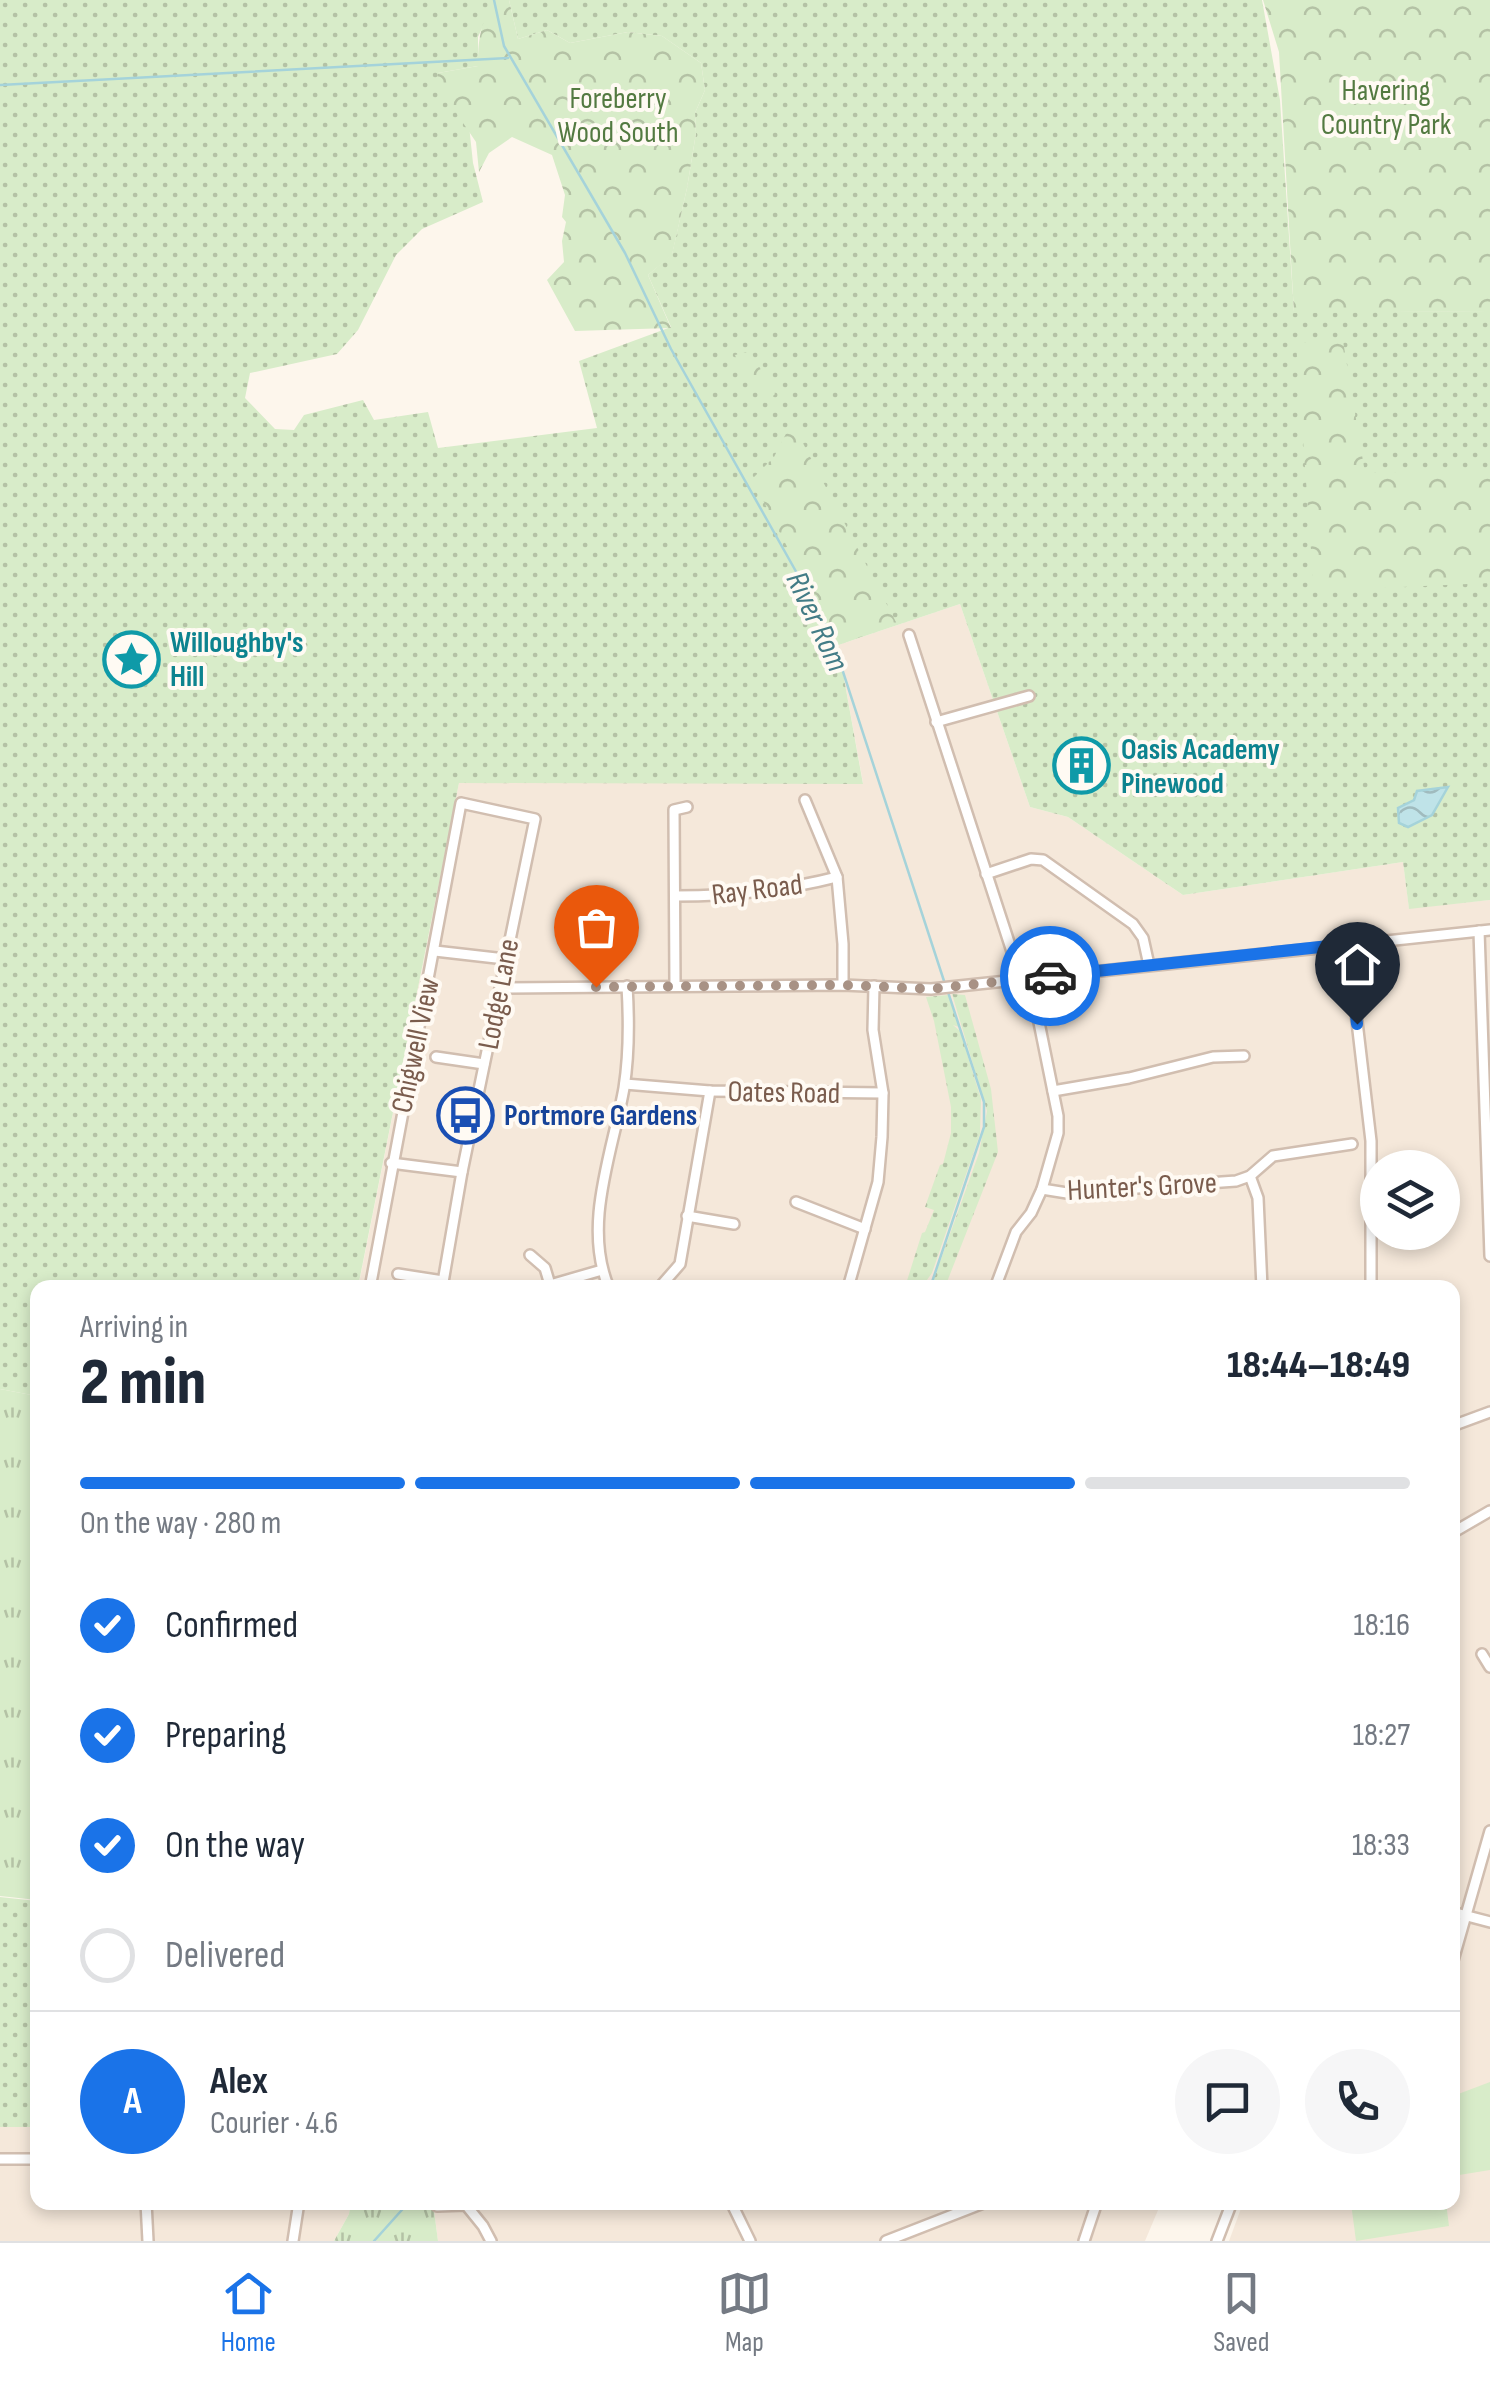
<!DOCTYPE html>
<html lang="en">
<head>
<meta charset="utf-8">
<style>
	body { margin:0; font-family:"Sofia Sans Condensed",sans-serif; background:#f6f6f7; color:#1f2937; height:100vh; display:flex; flex-direction:column; font-size:38px; white-space:nowrap }
	* { box-sizing:border-box; margin:0 }
	p { font-size:32px; color:#747a83 }
	.icon { flex:none; width:55px; height:55px; fill:none; stroke:currentColor; stroke-width:2; stroke-linecap:round; stroke-linejoin:round }
	.map { position:relative; flex:1; overflow:hidden }
	.sheet { position:absolute; left:30px; top:1280px; width:1430px; height:930px; display:flex; flex-direction:column; background:#fff; border-radius:20px; box-shadow:0 5px 15px #0003 }
	.sheet>* { flex:none }
	.buttons { position:absolute; left:1360px; top:1150px; display:grid; gap:20px }
	.buttons a { display:grid; place-items:center; width:100px; height:100px; border-radius:50%; background:#fff; box-shadow:0 5px 15px #0003; font-size:50px }
	.pin { position:absolute; display:grid; place-items:center; width:85px; height:85px; color:#fff; margin:-102px -42px; border-radius:50% 50% 50% 0; rotate:-45deg; box-shadow:0 0 10px #0007 }
	.pin .icon { rotate:45deg }
	.courier { position:absolute; display:grid; place-items:center; width:100px; height:100px; margin:-50px; border:8px solid #1a73e8; border-radius:50%; background:#fff; color:#222; box-shadow:0 2px 12px #0007 }
	.summary em { font-style:normal; font-weight:800 }
	.summary div { display:flex; flex-direction:column-reverse }
	.summary { display:flex; align-items:center; justify-content:space-between; height:170px; padding:0 50px }
	h1 { font-size:65px; font-weight:800; line-height:75px }
	.bar { display:grid; grid-template-columns:repeat(4,1fr); gap:15px 10px; align-content:center; height:120px; padding:0 50px }
	.bar i { height:12px; border-radius:8px; background:#e0e1e3 }
	.bar .active { background:#1a73e8 }
	.bar p { grid-column:span 4 }
	.line { display:flex; align-items:center; gap:25px; padding:0 50px; border-top:2px solid #e0e1e3 }
	.line div { flex:1 }
	.round { display:grid; place-items:center; flex:none; width:105px; height:105px; border-radius:52px; background:#f6f6f7 }
	ol { padding:0 50px; list-style:none }
	li { display:flex; align-items:center; gap:30px; height:110px }
	li p { margin-inline-start:auto }
	li .icon { padding:10px; border-radius:50%; background:#1a73e8; color:#fff; stroke-width:4 }
	li:last-child { color:#747a83 }
	li i { width:55px; height:55px; border:5px solid #e0e1e3; border-radius:50% }
	.tab-bar { display:flex; justify-content:space-around; align-items:center; height:140px; border-top:2px solid #e0e1e3; background:#fff; font-size:28px; color:#747a83 }
	.tab-bar a { display:grid; justify-items:center; gap:5px }
	.tab-bar .active { color:#1a73e8 }
	.map>svg:first-child { display:block }
</style>
</head>
<body>
<div class="map">
<svg width="1490" height="2241" viewBox="0 0 1490 2241">
	<defs>
		<pattern id="grass-dots" width="8" height="8" patternUnits="userSpaceOnUse" patternTransform="scale(2.5)"><rect width="8" height="8" fill="#d8ecc9"/><path d="M2 2h.1M6 6h.1" fill="none" stroke="#b4c2a5" stroke-width="1.8" stroke-linecap="round"/></pattern>
		<pattern id="forest-crowns" width="20" height="18" patternUnits="userSpaceOnUse" patternTransform="scale(2.5)"><rect width="20" height="18" fill="#d8ecc9"/><path d="M2 6a3 3 0 1 1 6 0M12 15a3 3 0 1 1 6 0" fill="none" stroke="#b4c2a5"/></pattern>
		<pattern id="park-tufts" width="24" height="20" patternUnits="userSpaceOnUse" patternTransform="scale(2.5)"><rect width="24" height="20" fill="#d8ecc9"/><path d="M3 7l-1-3M5 7V3M7 7l1-3M15 17l-1-3M17 17v-4M19 17l1-3" fill="none" stroke="#b4c2a5"/></pattern>
		<pattern id="water-waves" width="16" height="10" patternUnits="userSpaceOnUse" patternTransform="scale(2.5)"><rect width="16" height="10" fill="#bfe3e8"/><path d="M0 5q4-4 8 0t8 0" fill="none" stroke="#a0bbbe"/></pattern>
	</defs>
	<rect width="100%" height="100%" fill="#fdf6ec"/>
	<g fill="#f5e8da" fill-rule="evenodd">
		<path d="M960 604 1030 807 1068 817 1183 895 1403 862 1409 908 1490 900V2241H1229L1243 2203 1452 2202V1288H358L459 783H863L838 645ZM1378 1168H1442V1232H1378Z"/>
		<path d="M0 2126H37L38 2202 351 2203 349 2214 334 2241H0Z"/>
		<path d="M433 2203H1161L1145 2241H438Z"/>
	</g>
	<g fill="url(#grass-dots)">
		<path d="M0 0H495L478 37V66L438 73 468 116 473 163 483 202 422 229 396 255 358 330 337 354 250 373 245 398 275 429 294 430 304 415 363 400 374 420 428 412 438 448 597 428 579 361 671 327 648 275 672 254 687 188 696 133 695 113 705 90 701 63 662 36 628 32 570 43 547 30 518 39 509 0H1262L1280 100 1294 312 1490 311V900L1409 909 1403 862 1183 895 1068 817 1030 807 960 604 838 645 863 784 459 783 358 1287 38 1288 37 1396 0 1389Z"/>
		<path d="M952 994 965 995 991 1089 998 1152 945 1287H931L979 1153 987 1111Z"/>
		<path d="M948 995 959 1027 953 1025 960 1031 981 1099 980 1134 932 1273 924 1284 926 1287H905L922 1233 925 1232 934 1210 925 1207 940 1165 943 1164 951 1133V1107L934 1021 926 997Z"/>
		<path d="M0 1897 37 1901V2127H0Z"/>
	</g>
	<g fill="url(#forest-crowns)">
		<path d="M495 0H509L518 39 547 30 570 43 628 32 662 36 701 63 705 90 695 113 696 133 687 188 672 255 648 275 671 328 575 331 547 280 564 262 562 241 566 222 562 217 565 195 552 155 512 137 489 153 479 172 476 142 436 83 438 73 478 66C478 41 480 22 495 0Z"/>
		<path d="M1263 0H1490V311L1294 313 1279 52Z"/>
		<path d="M1343 341 1365 473 1490 470V583L1314 591 1296 343Z"/>
		<path d="M750 351 775 394 766 403 745 380 735 355Z"/>
		<path d="M792 422 897 624 838 645 752 479 774 457Z"/>
	</g>
	<g fill="url(#park-tufts)">
		<path d="M0 1389 37 1396V1900L0 1896Z"/>
		<path d="M351 2203H433L438 2241H334L349 2214Z"/>
	</g>
	<g fill="#d8ecc9">
		<path d="M1490 2082V2170L1453 2176V2096Z"/>
		<path d="M1351 2203H1446L1449 2226 1356 2241Z"/>
	</g>
	<path fill="url(#water-waves)" stroke="#a5d3da" stroke-width="2.5" d="M1448 787 1432 815 1408 827 1399 823 1398 808 1414 800 1417 791Z"/>
	<g fill="none" stroke-linecap="round" stroke-linejoin="round">
		<g stroke="#a5d3da" stroke-width="2.5">
			<path d="M494 0 504 46 625 253 671 349 830 632 945 984"/>
			<path d="M0 85 508 58"/>
			<path d="M930 1288 984 1127V1102L948 992"/>
			<path d="M374 2241 409 2202"/>
		</g>
		<defs>
			<g id="minor">
				<path d="M909 635 1019 973 1031 983 1058 1116V1133L1042 1189 1031 1213 1016 1232 995 1288"/>
				<path d="M936 722 1029 696"/>
				<path d="M805 800 837 877 843 944V985"/>
				<path d="M986 874 1031 859 1043 860 1133 924 1143 938 1149 965"/>
				<path d="M676 896C732 896 782 891 837 877"/>
				<path d="M1479 931 1490 1256"/>
				<path d="M1348 945 1371 1141V1288"/>
				<path d="M435 951 505 959"/>
				<path d="M675 986 674 810 687 807"/>
				<path d="M500 988 843 985 931 989 1490 930"/>
				<path d="M436 1057 484 1064"/>
				<path d="M625 1084 710 1091 883 1093"/>
				<path d="M1053 1091 1129 1078 1213 1057 1244 1056"/>
				<path d="M391 1163 462 1172"/>
				<path d="M1250 1176 1258 1198 1262 1288"/>
				<path d="M1042 1189 1067 1193 1236 1181 1250 1176 1273 1156 1352 1144"/>
				<path d="M796 1202 865 1229"/>
				<path d="M687 1216 734 1224"/>
				<path d="M530 1255 545 1268 551 1288"/>
				<path d="M398 1274 443 1281"/>
				<path d="M550 1285 602 1270"/>
				<path d="M370 1288 461 803 535 819 462 1172 442 1288"/>
				<path d="M609 1288C582 1225 613 1151 624 1088 629 1056 629 1018 627 986"/>
				<path d="M659 1288 680 1264 710 1091"/>
				<path d="M848 1288 878 1182 882 1137 883 1093 873 1030 874 986"/>
				<path d="M1452 1426 1490 1412"/>
				<path d="M1452 1533 1490 1511"/>
				<path d="M1482 1654 1490 1667"/>
				<path d="M1452 1912 1490 1922"/>
				<path d="M1452 1964 1490 1831"/>
				<path d="M0 2159H38"/>
				<path d="M146 2202 148 2241"/>
				<path d="M731 2202 750 2241"/>
				<path d="M437 2206 466 2205 483 2226 491 2241"/>
				<path d="M293 2241 299 2202"/>
				<path d="M886 2241 986 2202"/>
				<path d="M1084 2241 1097 2202"/>
				<path d="M1217 2241 1232 2202"/>
			</g>
		</defs>
		<use href="#minor" stroke="#d1beb0" stroke-width="14"/>
		<use href="#minor" stroke="#fff" stroke-width="9"/>
	</g>
	<g fill="none" stroke-linecap="round" stroke-linejoin="round">
		<path stroke="#a89285" stroke-width="10" stroke-dasharray="0 18" d="M596 987 843 985 931 989 1050 976"/>
		<path stroke="#1a73e8" stroke-width="12" d="M1050 976 1348 944 1357 1024"/>
	</g>
	<defs>
		<symbol id="sight-ring" viewBox="-11 -11 22 22"><circle r="9.5" fill="#fffaf3" stroke="#0f9aa8" stroke-width="1.5"/><path d="M0-6L1.8-2.2L6-1.7L2.9 1.2L3.7 5.4L0 3.3L-3.7 5.4L-2.9 1.2L-6-1.7L-1.8-2.2Z" fill="#0f9aa8"/></symbol>
		<symbol id="building-ring" viewBox="-11 -11 22 22"><circle r="9.5" fill="#fffaf3" stroke="#0f9aa8" stroke-width="1.5"/><path d="M-4-6H4V6H1V3H-1V6H-4ZM-2.5-4.3h1.7v1.8h-1.7ZM.8-4.3h1.7v1.8H.8ZM-2.5-1h1.7V.8h-1.7ZM.8-1h1.7V.8H.8Z" fill="#0f9aa8"/></symbol>
		<symbol id="bus-ring" viewBox="-11 -11 22 22"><circle r="9.5" fill="#fffaf3" stroke="#1a4fb4" stroke-width="1.5"/><path d="M-5-6H5V4H4V6H2V4H-2V6H-4V4H-5ZM-3.5-4V0h7V-4ZM-3.5 1.2v1.5H-2V1.2ZM2 1.2v1.5H3.5V1.2Z" fill="#1a4fb4"/></symbol>
	</defs>
	<g fill-rule="evenodd">
		<use href="#sight-ring" x="100" y="628" width="63" height="63"/>
		<use href="#building-ring" x="1050" y="734" width="63" height="63"/>
		<use href="#bus-ring" x="434" y="1084" width="63" height="63"/>
	</g>
	<g text-anchor="middle" stroke-width="8" stroke-linejoin="round" paint-order="stroke">
		<g font-size="30" fill="#537a41" stroke="#fffaf3">
			<text x="1386" y="100">Havering<tspan x="1386" dy="34">Country Park</tspan></text>
			<text x="618" y="108">Foreberry<tspan x="618" dy="34">Wood South</tspan></text>
		</g>
		<g font-size="30" font-weight="bold" fill="#0d838f" stroke="#fffaf3" text-anchor="start">
			<text x="170" y="652">Willoughby's<tspan x="170" dy="34">Hill</tspan></text>
			<text x="1121" y="759">Oasis Academy<tspan x="1121" dy="34">Pinewood</tspan></text>
		</g>
		<g font-size="30" fill="#7a5c4d" stroke="#fffaf3">
			<text transform="translate(757 889) rotate(-7)" y="10">Ray Road</text>
			<text transform="translate(498 994) rotate(-79)" y="10">Lodge Lane</text>
			<text transform="translate(415 1045) rotate(-78)" y="10">Chigwell View</text>
			<text transform="translate(784 1092) rotate(1)" y="10">Oates Road</text>
			<text transform="translate(1142 1186) rotate(-3)" y="10">Hunter's Grove</text>
		</g>
		<g font-size="30" font-weight="bold" fill="#164399" stroke="#fffaf3" text-anchor="start">
			<text x="504" y="1125">Portmore Gardens</text>
		</g>
		<g font-size="32" font-style="italic" fill="#437c86" stroke="#fffaf3">
			<text transform="translate(818 621) rotate(65)" y="11">River Rom</text>
		</g>
	</g>
</svg>
<div class="buttons">
<a><svg class="icon" aria-label="layers" viewBox="0 0 24 24"><path d="M12 4l9 5-9 5-9-5zM3 14l9 5 9-5"/></svg></a>
</div>
<div class="pin" style="left:596px;top:987px;background:#ea580c"><svg class="icon" aria-label="bag" viewBox="0 0 24 24"><path d="M5 8h14l-1 12H6zM9 8a3 3 0 0 1 6 0"/></svg></div>
<div class="pin" style="left:1357px;top:1024px;background:#1f2937"><svg class="icon" aria-label="home" viewBox="0 0 24 24"><path d="M3 11l9-7 9 7M6 9v11h12V9"/></svg></div>
<div class="courier" style="left:1050px;top:976px"><svg class="icon" aria-label="car" viewBox="0 0 24 24"><path d="M5 17H2v-5l4-1 3-4h7l3 4 3 1v5h-3M9 17h6M6 11h13"/><circle cx="7" cy="17" r="2"/><circle cx="17" cy="17" r="2"/></svg></div>
<section class="sheet">
<div class="summary"><div><h1>2 min</h1><p>Arriving in</p></div><em>18:44–18:49</em></div>
<div class="bar"><i class="active"></i><i class="active"></i><i class="active"></i><i></i><p>On the way · 280 m</p></div>
<ol>
<li><svg class="icon" aria-label="check" viewBox="0 0 24 24"><path d="M5 12l5 5 9-10"/></svg>Confirmed<p>18:16</p></li>
<li><svg class="icon" aria-label="check" viewBox="0 0 24 24"><path d="M5 12l5 5 9-10"/></svg>Preparing<p>18:27</p></li>
<li><svg class="icon" aria-label="check" viewBox="0 0 24 24"><path d="M5 12l5 5 9-10"/></svg>On the way<p>18:33</p></li>
<li><i></i>Delivered</li>
</ol>
<div class="line" style="height:180px"><b class="round" style="background:#1a73e8;color:#fff">A</b><div><b>Alex</b><p>Courier · 4.6</p></div><a class="round"><svg class="icon" aria-label="chat" viewBox="0 0 24 24"><path d="M4 5h16v11H9l-5 4z"/></svg></a><a class="round"><svg class="icon" aria-label="phone" viewBox="0 0 24 24"><path d="M5 4h4l2 5-3 2q2 4 5 5l2-3 5 2v4C11 20 4 13 5 4z"/></svg></a></div>
</section>
</div>
<nav class="tab-bar">
<a class="active"><svg class="icon" aria-label="home" viewBox="0 0 24 24"><path d="M3 11l9-7 9 7M6 9v11h12V9"/></svg>Home</a>
<a><svg class="icon" aria-label="map" viewBox="0 0 24 24"><path d="M3 6l6-2 6 2 6-2v14l-6 2-6-2-6 2zM9 4v14M15 6v14"/></svg>Map</a>
<a><svg class="icon" aria-label="saved" viewBox="0 0 24 24"><path d="M7 4h10v16l-5-4-5 4z"/></svg>Saved</a>
</nav>
</body>
</html>
